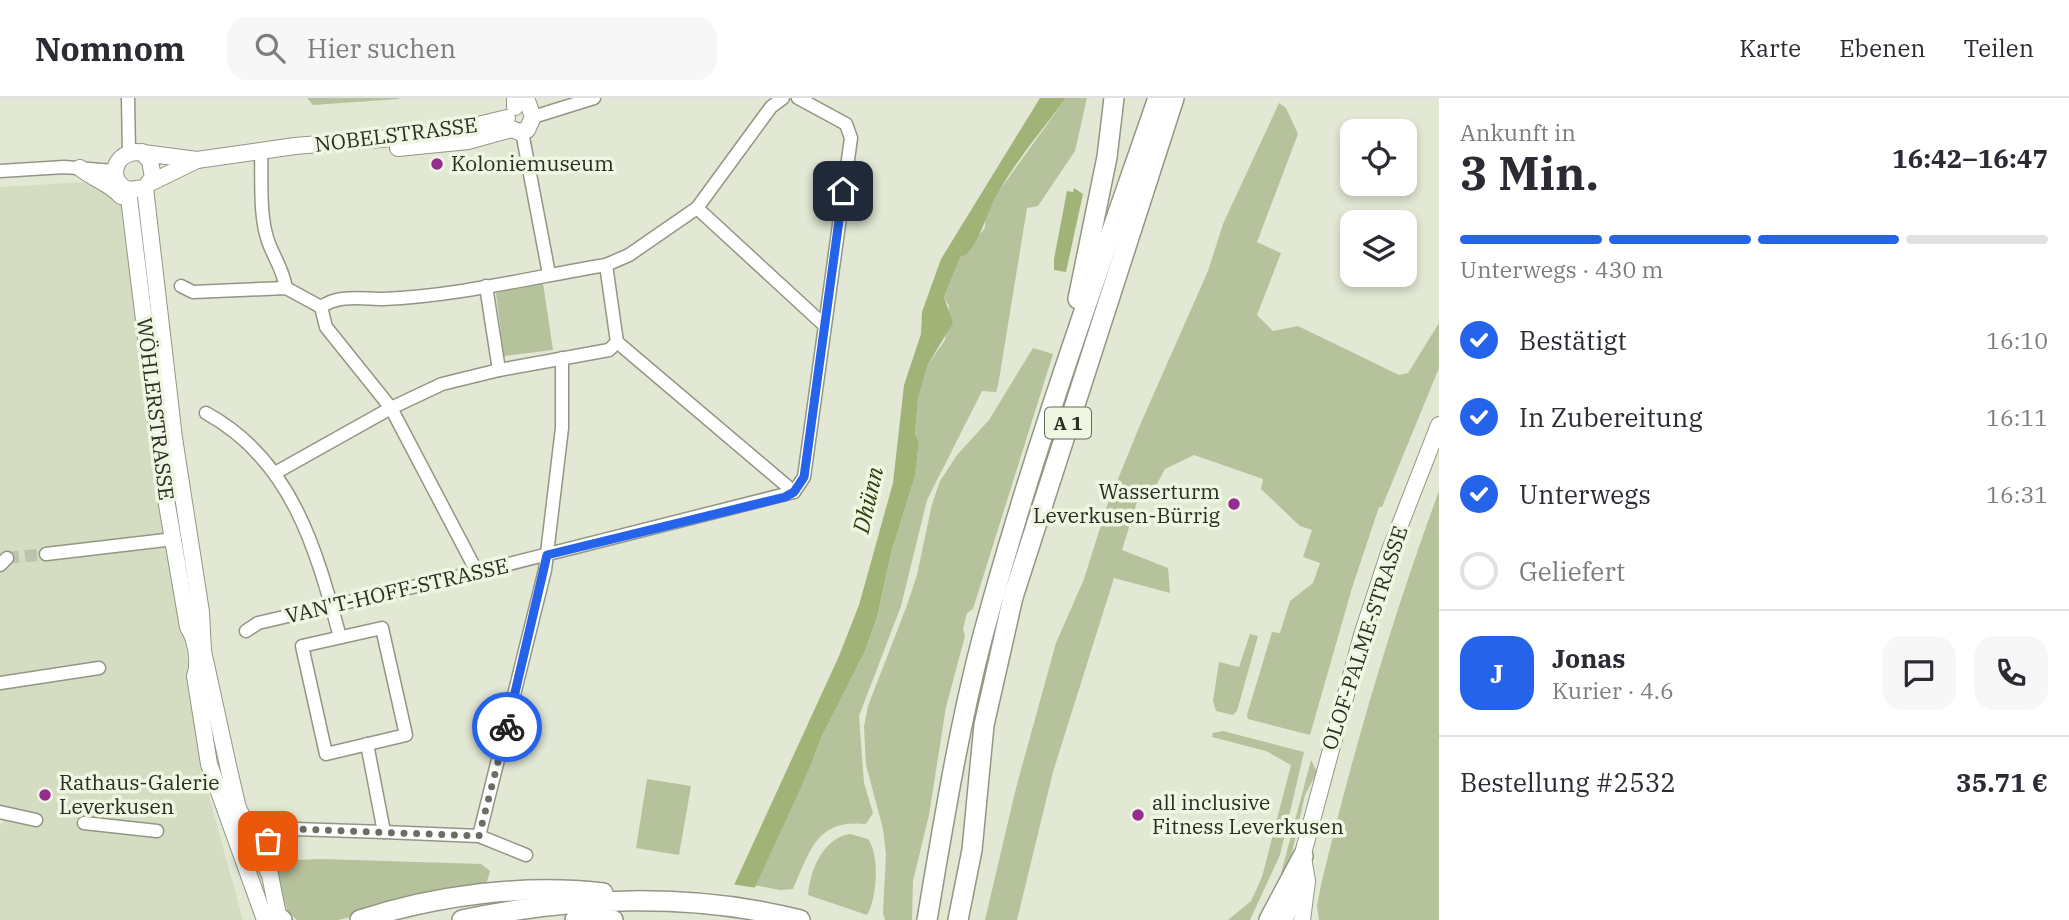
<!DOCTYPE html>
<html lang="de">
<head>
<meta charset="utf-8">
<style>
	body { margin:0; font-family:"IBM Plex Serif",serif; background:#f7f7f7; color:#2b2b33; height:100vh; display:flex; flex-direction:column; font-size:26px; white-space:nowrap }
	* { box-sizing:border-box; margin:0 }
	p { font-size:23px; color:#7c7c81 }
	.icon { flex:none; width:38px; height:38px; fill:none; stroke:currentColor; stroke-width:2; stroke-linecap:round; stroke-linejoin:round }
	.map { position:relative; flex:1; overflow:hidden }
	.details { display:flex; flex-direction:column; background:#fff; width:630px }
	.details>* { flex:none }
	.buttons { position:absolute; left:1340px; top:21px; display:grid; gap:14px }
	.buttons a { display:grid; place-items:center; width:77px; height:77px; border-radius:14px; background:#fff; box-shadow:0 4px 10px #0003; font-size:35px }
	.pin { position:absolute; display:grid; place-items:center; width:60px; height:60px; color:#fff; margin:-30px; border-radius:14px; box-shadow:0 4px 10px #0006 }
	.courier { position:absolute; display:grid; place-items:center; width:70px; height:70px; margin:-35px; border:5px solid #2563eb; border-radius:50%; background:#fff; color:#222; box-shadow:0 2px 9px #0007 }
	.headline em { font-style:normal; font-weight:700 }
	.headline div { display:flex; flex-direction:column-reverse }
	.headline { display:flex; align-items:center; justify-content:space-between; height:119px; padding:0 21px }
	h1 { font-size:46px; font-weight:700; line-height:52px }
	.bar { display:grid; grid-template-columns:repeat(4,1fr); gap:10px 7px; align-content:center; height:84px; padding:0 21px }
	.bar i { height:9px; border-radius:5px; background:#e1e1e2 }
	.bar .current { background:#2563eb }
	.bar p { grid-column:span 4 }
	.line { display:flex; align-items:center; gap:18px; padding:0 21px; border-top:2px solid #e1e1e2 }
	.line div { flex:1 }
	.round { display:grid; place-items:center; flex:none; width:74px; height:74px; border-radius:21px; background:#f7f7f7 }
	ol { padding:0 21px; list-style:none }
	li { display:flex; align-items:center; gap:21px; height:77px }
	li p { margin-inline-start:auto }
	li .icon { padding:7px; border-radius:50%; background:#2563eb; color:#fff; stroke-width:4 }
	li:last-child { color:#7c7c81 }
	li i { width:38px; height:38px; border:4px solid #e1e1e2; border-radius:50% }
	header { display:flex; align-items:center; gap:42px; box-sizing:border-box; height:98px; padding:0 35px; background:#fff; border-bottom:2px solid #e1e1e2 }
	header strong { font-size:33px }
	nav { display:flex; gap:38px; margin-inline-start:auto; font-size:24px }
	.search { width:490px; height:63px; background:#f7f7f7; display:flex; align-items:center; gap:18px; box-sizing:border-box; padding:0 24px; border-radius:21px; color:#7c7c81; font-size:26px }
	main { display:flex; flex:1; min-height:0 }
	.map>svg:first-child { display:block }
</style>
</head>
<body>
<header>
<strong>Nomnom</strong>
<div class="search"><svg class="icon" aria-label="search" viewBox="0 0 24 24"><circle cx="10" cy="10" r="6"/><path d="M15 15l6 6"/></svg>Hier suchen</div>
<nav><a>Karte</a><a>Ebenen</a><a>Teilen</a></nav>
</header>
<main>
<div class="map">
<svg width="1439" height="822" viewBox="0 0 1439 822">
	<rect width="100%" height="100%" fill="#e2e8d4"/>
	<path fill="#d4dcc1" d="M88 84 117 95 124 112 204 680 243 822H0V727L3 726 0 703V89Z"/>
	<g fill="#b6c29b">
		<path d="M307 0H399V1L313 7Z"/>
		<path d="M1066 0H1087L1075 53 1038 108 1027 110 998 288 996 294 982 293 927 402 901 508 859 618 864 685 873 715 866 726C816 721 810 753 793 791L780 792 754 787 808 674 822 638 865 553 877 521 891 455 915 378 919 344 915 336 918 301 928 266 945 242 949 208 944 199 961 158 985 130V119L999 93Z"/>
		<path d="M1279 5 1286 10 1298 36 1257 144 1281 155 1257 217 1273 233 1298 228 1399 277 1408 275 1439 225V270L1382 409H1379L1352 490 1310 637 1248 621 1247 617 1272 534 1280 535 1290 503 1313 485 1320 465 1303 459 1312 432 1300 428 1261 391 1263 381 1194 357 1165 371 1153 393 1139 397 1122 452 1168 470 1170 495 1114 480 1053 674 1017 822H985L1016 690 1056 545 1084 481 1107 408 1140 327 1208 173 1223 126Z"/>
		<path d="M543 185 553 252 504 258 496 195Z"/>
		<path d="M1033 250 1053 256 973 511 967 515 963 531 965 538 946 609 929 717 913 783 912 822H885L883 815 886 756 883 731 866 667 864 629 868 608 906 510 917 477 932 406 940 383 957 357 989 322Z"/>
		<path d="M1439 393V822H1319L1317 808 1321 787C1353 653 1391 523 1439 393Z"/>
		<path d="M1250 536 1258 538 1237 613 1233 617 1216 613 1213 603 1219 564 1239 569Z"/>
		<path d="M1223 633 1304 654 1280 757 1250 822H1228L1251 803 1262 779 1291 667 1266 653 1212 639 1213 635Z"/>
		<path d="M1311 662 1317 674 1305 697 1290 763 1278 787Z"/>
		<path d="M647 681 691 688 679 757 636 750Z"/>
		<path d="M850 736 868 741C880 757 877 800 867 817L808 797C810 772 823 740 850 736Z"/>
		<path d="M321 761 481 766 490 773 486 787 338 822H297L288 814 273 773 291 762Z"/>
	</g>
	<g fill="#a2b378">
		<path d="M1040 0H1066C1043 31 1017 61 998 95 985 117 983 138 966 157L961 158 944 199 953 225 928 266 918 301 915 336 919 344 915 378 891 455 877 520 865 553 822 638 808 674 740 822H718L839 558 859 507 893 385 904 287 921 236 922 214 941 161Z"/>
		<path d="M1074 90 1083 96 1066 174 1054 172V161L1067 93 1073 94Z"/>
	</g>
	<path fill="#e2e8d4" d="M731 786 757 790 744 822H715Z"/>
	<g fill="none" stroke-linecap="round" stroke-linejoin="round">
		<path stroke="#bdc3b1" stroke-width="12" stroke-dasharray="12 6" stroke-linecap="butt" d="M7 460 46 456"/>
		<defs>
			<g id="minor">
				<path d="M128 0 129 54"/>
				<path d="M533 19 594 0"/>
				<path d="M522 34 549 176"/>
				<path d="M261 54C262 82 259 117 268 143 274 160 283 171 286 190"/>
				<path d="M0 73 64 69 114 73"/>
				<path d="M697 110 823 226"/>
				<path d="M181 188 193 194 286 190 321 209C339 196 362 201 383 201 458 198 533 179 606 167L629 157 697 110 771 9 783 0"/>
				<path d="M486 188 499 272 609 252 617 244 606 167"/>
				<path d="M321 209 326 229 391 310 477 474"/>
				<path d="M617 244 794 394"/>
				<path d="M206 315C292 362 316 451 340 539"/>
				<path d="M275 375 391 310 442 286 499 272"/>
				<path d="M46 456 174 441"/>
				<path d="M0 467 7 460"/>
				<path d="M382 530 406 637 326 656 302 548Z"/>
				<path d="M246 533 258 525 477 474 794 394 804 379 851 40 846 26 798 0"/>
				<path d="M0 585 99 570"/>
				<path d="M367 646 384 734"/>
				<path d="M0 714 36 722"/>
				<path d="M84 725 157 733"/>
				<path d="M479 738 545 472 562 330V260"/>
				<path d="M258 748 295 731 384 734 479 738 526 757"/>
			</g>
			<g id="major">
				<path d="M515 0V9"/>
				<path d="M398 50 468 43 512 31 519 34 527 32 533 19 526 0"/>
				<path d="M142 54 150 63 153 79 145 90 128 92C107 82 113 56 136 54L197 62"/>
				<path d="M80 70C93 81 110 85 121 98"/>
				<path d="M150 85 197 62 295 48 441 36 507 20"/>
				<path d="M145 90 174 340 201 514 203 553 229 672 238 710 270 777 279 822"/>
				<path d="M128 92 166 401 188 529C196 541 200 565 195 578L209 666 265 822"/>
				<path d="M1285 822 1362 537 1389 455 1439 327"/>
				<path d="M1302 822 1307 783 1304 765"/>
			</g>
			<g id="highway">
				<path d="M1078 201 1107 59 1114 0"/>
				<path d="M279 820 282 822"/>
				<path d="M360 822C437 797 523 786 603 795"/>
				<path d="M462 822C570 799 692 794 800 822"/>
				<path d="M575 822H613"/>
				<path d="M927 822C943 728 958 633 982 541 1031 358 1096 179 1158 0"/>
				<path d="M958 822 972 752 984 627 1013 499 1174 0"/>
				<path d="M1269 822 1303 758"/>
			</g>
		</defs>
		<use href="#minor" stroke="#919784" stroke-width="15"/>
		<use href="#major" stroke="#919784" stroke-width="18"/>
		<use href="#highway" stroke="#919784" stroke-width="22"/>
		<use href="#minor" stroke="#fff" stroke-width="12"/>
		<use href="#major" stroke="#fff" stroke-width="16"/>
		<use href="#highway" stroke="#fff" stroke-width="19"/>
	</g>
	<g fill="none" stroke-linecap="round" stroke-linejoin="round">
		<path stroke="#6b6e63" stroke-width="7" stroke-dasharray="0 12.6" d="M268 743 295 731 479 738 507 629"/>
		<path stroke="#2563eb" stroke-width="9" d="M507 629 547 457 785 399 794 394 804 379 843 93"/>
	</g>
	<g fill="#962c8e" stroke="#eff6e1" stroke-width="2.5">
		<circle cx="437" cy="66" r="7"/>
		<circle cx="1234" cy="406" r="7"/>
		<circle cx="45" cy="697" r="7"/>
		<circle cx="1138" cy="717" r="7"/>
	</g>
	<g text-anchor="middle" stroke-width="7" stroke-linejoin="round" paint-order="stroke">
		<rect fill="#eff6e1" stroke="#66695e" stroke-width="2" x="1045" y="309.5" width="46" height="31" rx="5"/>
		<g font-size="19" font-weight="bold" fill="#2b2d26">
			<text x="1068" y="332">A 1</text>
		</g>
		<g font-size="21" fill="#2b2d26" stroke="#eff6e1">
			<text transform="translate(396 37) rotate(-7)" y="7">NOBELSTRASSE</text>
			<text transform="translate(155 311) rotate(83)" y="7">WÖHLERSTRASSE</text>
			<text transform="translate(397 493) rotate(-13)" y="7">VAN'T-HOFF-STRASSE</text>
			<text transform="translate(1365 540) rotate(-72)" y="7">OLOF-PALME-STRASSE</text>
		</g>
		<g font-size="21" fill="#2b2d26" stroke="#eff6e1" text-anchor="start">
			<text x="451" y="73">Koloniemuseum</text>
			<text x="1220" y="401" text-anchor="end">Wasserturm<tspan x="1220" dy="24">Leverkusen-Bürrig</tspan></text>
			<text x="59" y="692">Rathaus-Galerie<tspan x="59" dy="24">Leverkusen</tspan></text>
			<text x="1152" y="712">all inclusive<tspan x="1152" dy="24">Fitness Leverkusen</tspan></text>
		</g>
		<g font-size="23" font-style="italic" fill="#313b0e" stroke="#eff6e1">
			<text transform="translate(868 402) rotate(-77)" y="8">Dhünn</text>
		</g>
	</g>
</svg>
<div class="buttons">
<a><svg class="icon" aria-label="locate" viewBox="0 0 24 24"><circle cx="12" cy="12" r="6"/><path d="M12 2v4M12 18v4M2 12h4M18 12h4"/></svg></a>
<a><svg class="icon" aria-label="layers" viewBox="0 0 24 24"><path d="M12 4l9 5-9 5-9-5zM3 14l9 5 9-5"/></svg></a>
</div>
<div class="pin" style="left:268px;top:743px;background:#ea580c"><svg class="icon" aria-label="bag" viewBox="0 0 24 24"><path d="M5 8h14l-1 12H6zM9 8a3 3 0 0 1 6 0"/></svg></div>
<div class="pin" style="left:843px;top:93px;background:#1f2937"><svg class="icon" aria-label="home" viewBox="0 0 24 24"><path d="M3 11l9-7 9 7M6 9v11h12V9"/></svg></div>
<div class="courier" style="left:507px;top:629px"><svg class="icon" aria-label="bike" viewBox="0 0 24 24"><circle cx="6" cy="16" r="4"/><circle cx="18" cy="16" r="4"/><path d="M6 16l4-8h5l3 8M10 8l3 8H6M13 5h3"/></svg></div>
</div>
<section class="details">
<div class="headline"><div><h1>3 Min.</h1><p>Ankunft in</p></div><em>16:42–16:47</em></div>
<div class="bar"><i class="current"></i><i class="current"></i><i class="current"></i><i></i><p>Unterwegs · 430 m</p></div>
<ol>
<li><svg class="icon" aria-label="check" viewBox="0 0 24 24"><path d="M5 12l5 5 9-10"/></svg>Bestätigt<p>16:10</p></li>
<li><svg class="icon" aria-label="check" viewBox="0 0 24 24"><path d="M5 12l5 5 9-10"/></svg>In Zubereitung<p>16:11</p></li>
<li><svg class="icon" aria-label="check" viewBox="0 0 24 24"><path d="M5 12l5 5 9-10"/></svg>Unterwegs<p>16:31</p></li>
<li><i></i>Geliefert</li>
</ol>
<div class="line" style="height:126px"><b class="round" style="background:#2563eb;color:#fff">J</b><div><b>Jonas</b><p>Kurier · 4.6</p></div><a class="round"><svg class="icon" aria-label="chat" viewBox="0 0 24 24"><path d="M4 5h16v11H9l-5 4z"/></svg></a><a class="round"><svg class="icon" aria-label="phone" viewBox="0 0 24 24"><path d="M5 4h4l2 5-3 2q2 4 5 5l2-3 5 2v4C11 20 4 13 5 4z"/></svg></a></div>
<div class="line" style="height:91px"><div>Bestellung #2532</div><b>35.71 €</b></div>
</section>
</main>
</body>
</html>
